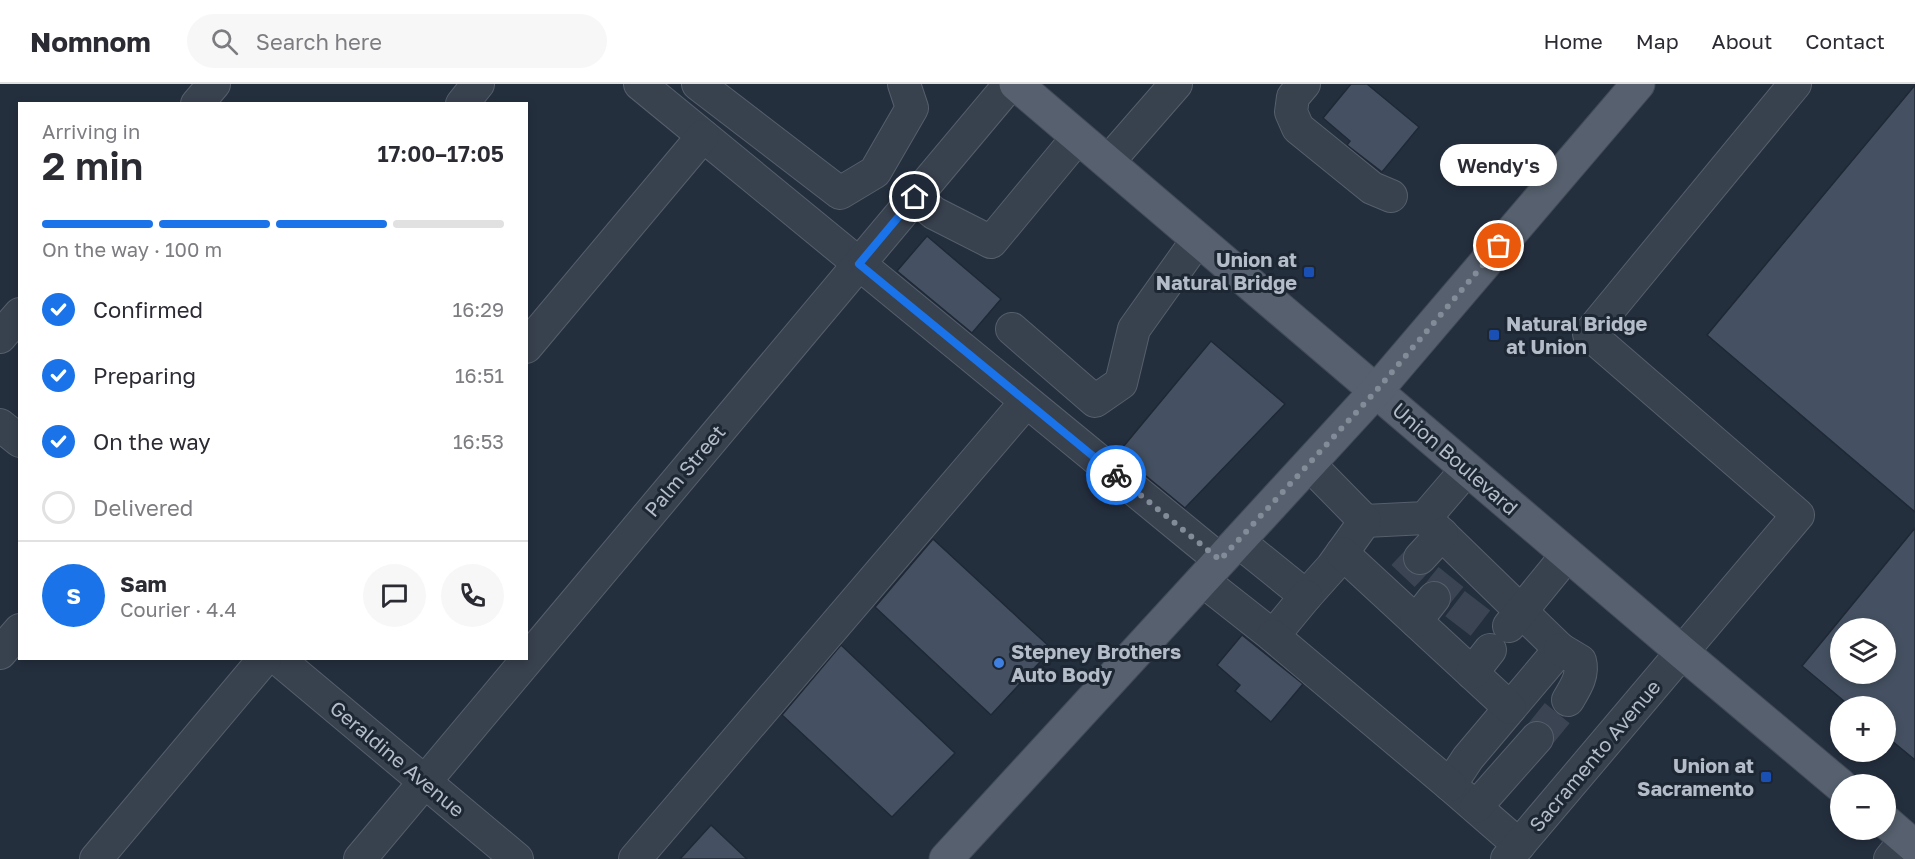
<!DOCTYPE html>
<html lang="en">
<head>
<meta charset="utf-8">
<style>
	body { margin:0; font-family:"Golos Text",sans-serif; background:#f7f7f7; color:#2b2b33; height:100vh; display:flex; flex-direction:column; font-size:22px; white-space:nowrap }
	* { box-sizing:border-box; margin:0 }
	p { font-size:20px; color:#7c7c81 }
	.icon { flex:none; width:33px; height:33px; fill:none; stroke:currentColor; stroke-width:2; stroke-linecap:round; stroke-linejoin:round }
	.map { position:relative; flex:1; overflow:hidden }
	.drawer { position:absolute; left:18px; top:18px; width:510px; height:558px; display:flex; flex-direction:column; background:#fff; border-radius:0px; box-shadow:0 3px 9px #0003 }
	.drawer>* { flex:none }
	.buttons { position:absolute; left:1830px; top:534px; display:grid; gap:12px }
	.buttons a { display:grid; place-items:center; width:66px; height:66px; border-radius:50%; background:#fff; box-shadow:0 3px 9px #0003; font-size:30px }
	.pin { position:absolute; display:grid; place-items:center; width:51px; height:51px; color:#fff; margin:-26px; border:3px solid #fff; border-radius:50%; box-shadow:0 2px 6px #0007 }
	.courier { position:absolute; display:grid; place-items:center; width:60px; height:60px; margin:-30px; border:4px solid #1a73e8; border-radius:50%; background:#fff; color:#222; box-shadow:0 2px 8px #0007 }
	.bubble { position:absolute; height:42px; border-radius:21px; background:#fff; box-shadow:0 3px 9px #0003; font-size:20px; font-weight:600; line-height:42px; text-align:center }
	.overview em { font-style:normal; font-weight:600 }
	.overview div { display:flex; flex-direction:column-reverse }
	.overview { display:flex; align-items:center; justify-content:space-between; height:102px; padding:0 24px }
	h1 { font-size:39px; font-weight:600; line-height:45px }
	.bar { display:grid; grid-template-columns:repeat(4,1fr); gap:9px 6px; align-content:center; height:72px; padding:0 24px }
	.bar i { height:8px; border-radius:4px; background:#e1e1e2 }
	.bar .on { background:#1a73e8 }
	.bar p { grid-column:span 4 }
	.line { display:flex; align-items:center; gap:15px; padding:0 24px; border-top:2px solid #e1e1e2 }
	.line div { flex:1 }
	.round { display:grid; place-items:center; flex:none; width:63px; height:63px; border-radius:32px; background:#f7f7f7 }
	ol { padding:0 24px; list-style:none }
	li { display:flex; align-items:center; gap:18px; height:66px }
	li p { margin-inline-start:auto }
	li .icon { padding:6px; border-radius:50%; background:#1a73e8; color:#fff; stroke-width:4 }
	li:last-child { color:#7c7c81 }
	li i { width:33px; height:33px; border:3px solid #e1e1e2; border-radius:50% }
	header { display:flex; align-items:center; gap:36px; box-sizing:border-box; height:84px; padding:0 30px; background:#fff; border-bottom:2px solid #e1e1e2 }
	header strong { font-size:28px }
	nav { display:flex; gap:33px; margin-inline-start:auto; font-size:21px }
	.search { width:420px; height:54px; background:#f7f7f7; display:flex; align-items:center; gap:15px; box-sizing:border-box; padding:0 21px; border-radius:33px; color:#7c7c81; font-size:22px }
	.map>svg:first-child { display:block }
</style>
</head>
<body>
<header>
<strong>Nomnom</strong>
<div class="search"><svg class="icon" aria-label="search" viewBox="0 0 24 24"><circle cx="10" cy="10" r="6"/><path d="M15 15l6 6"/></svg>Search here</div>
<nav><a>Home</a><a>Map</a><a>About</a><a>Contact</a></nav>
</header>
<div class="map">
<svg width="1915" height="775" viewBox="0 0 1915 775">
	<rect width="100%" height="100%" fill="#242f3e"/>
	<g fill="#455162" stroke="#1f2835" stroke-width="1.5" fill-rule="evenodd">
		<path d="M1351 0H1367L1419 43 1382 88 1347 61 1350 57 1323 34Z"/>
		<path d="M1915 1V428L1707 251Z"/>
		<path d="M927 152 1001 215 972 249 897 187Z"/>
		<path d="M1211 257 1285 320 1185 424 1118 369Z"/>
		<path d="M1915 444V676L1886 652V622H1850L1802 582ZM1840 544H1886V590H1840Z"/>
		<path d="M933 455 1052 565 991 631 875 523Z"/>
		<path d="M1242 551 1303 600 1271 638 1235 607 1240 601 1217 581Z"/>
		<path d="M841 561 955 669 892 733 782 631Z"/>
		<path d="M711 741 747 775H680Z"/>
	</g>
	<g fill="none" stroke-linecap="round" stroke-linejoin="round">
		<g stroke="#3a4453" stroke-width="32" stroke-dasharray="32 16" stroke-linecap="butt">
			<path d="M1403 492 1420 474"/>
			<path d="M1434 514 1451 493"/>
			<path d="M1458 542 1478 516"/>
			<path d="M1537 654 1568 616"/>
		</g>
		<defs>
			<g id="minor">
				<path d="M640 0 1220 476"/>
				<path d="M698 0 840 109 875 88 912 24 904 0"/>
				<path d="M1304 0 1293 13 1291 28 1298 44 1372 104 1391 112"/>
				<path d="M197 20 214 0"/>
				<path d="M462 20 478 0"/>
				<path d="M1108 78 1176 0"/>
				<path d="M915 113 934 129 991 158 1078 53"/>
				<path d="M1012 245 1095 317 1121 299 1134 245 1198 155"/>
				<path d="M0 253 20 230"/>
				<path d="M526 263 703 52"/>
				<path d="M0 341 20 357"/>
				<path d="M1425 434 1560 565 1468 674 1450 701 1519 761"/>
				<path d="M1365 437 1425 434 1467 385"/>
				<path d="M1238 457 1306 512 1332 483 1365 437 1309 380"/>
				<path d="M1342 469 1510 624"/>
				<path d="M1420 474 1442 450"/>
				<path d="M1202 496 1273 552 1306 512"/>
				<path d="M1416 537 1434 514"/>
				<path d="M1509 542 1567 471"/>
				<path d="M1273 552 1450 701"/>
				<path d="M1560 565 1580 577C1584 591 1575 604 1568 616"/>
				<path d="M0 569 20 546"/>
				<path d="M277 574 517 775"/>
				<path d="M1472 589 1490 566"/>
				<path d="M1476 723 1537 654"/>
				<path d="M96 775 265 574"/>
				<path d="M360 775 1010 0"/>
				<path d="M635 775 1026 318"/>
				<path d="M1507 775 1798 431 1589 250 1795 0"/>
				<path d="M1890 775 1906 755"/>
			</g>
			<g id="major">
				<path d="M1016 0 1683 569 1840 701"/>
				<path d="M1886 738 1915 763"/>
				<path d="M946 775 1376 307 1638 0"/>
			</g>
		</defs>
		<use href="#minor" stroke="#565f6c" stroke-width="34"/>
		<use href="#major" stroke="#414a57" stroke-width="35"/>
		<use href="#minor" stroke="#38414e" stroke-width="32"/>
		<use href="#major" stroke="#56606e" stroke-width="33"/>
	</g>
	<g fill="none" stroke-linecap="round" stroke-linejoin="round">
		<path stroke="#828b98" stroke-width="6" stroke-dasharray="0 10.8" d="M1116 391 1220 476 1376 307 1499 162"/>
		<path stroke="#1a73e8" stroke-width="8" d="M915 113 859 180 1116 391"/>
	</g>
	<g fill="#1a4fb4" stroke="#1d2633" stroke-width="2">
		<rect x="1303" y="182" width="12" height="12" rx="3"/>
		<rect x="1488" y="245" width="12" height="12" rx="3"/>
		<rect x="1760" y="687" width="12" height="12" rx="3"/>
	</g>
	<circle fill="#3f7fe0" stroke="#1d2633" stroke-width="2" cx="999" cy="579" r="6"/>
	<g text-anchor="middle" stroke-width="6" stroke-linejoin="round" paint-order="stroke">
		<g font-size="20" font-weight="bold" fill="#b4bcc9" stroke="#1d2633" text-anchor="end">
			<text x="1297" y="183">Union at<tspan x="1297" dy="23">Natural Bridge</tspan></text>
			<text x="1506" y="247" text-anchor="start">Natural Bridge<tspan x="1506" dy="23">at Union</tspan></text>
			<text x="1011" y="575" text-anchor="start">Stepney Brothers<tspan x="1011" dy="23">Auto Body</tspan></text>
			<text x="1754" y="689">Union at<tspan x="1754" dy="23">Sacramento</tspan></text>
		</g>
		<g font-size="20" fill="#b4bcc9" stroke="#1d2633">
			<text transform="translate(1455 375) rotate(41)" y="7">Union Boulevard</text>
			<text transform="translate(685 387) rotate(-50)" y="7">Palm Street</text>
			<text transform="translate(1595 672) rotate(-50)" y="7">Sacramento Avenue</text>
			<text transform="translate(397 675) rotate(40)" y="7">Geraldine Avenue</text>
		</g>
	</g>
</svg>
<div class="buttons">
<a><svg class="icon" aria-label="layers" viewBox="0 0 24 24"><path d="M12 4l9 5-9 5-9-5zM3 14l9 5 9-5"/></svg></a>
<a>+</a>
<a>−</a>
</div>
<div class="pin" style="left:1499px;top:162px;background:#ea580c"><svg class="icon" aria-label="bag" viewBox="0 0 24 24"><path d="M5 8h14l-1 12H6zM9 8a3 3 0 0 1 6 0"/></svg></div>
<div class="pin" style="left:915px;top:113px;background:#1f2937"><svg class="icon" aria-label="home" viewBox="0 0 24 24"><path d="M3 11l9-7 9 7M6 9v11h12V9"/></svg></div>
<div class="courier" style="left:1116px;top:391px"><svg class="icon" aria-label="bike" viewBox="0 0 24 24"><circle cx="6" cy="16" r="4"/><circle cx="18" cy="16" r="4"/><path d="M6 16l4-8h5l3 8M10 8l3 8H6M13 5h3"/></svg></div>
<div class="bubble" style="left:1440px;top:60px;width:117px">Wendy's</div>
<section class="drawer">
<div class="overview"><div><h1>2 min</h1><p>Arriving in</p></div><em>17:00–17:05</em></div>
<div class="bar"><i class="on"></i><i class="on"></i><i class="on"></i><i></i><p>On the way · 100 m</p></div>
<ol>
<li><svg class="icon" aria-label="check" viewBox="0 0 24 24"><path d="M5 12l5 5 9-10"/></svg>Confirmed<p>16:29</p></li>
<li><svg class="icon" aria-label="check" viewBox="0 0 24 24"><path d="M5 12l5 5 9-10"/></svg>Preparing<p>16:51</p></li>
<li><svg class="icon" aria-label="check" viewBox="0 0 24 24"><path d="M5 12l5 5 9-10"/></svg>On the way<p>16:53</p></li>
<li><i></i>Delivered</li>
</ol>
<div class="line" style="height:108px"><b class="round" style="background:#1a73e8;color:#fff">S</b><div><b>Sam</b><p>Courier · 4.4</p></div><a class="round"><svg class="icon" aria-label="chat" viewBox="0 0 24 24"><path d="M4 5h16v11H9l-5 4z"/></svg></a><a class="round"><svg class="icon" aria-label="phone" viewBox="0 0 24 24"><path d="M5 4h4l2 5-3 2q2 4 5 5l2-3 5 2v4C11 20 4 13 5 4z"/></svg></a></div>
</section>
</div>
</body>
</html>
